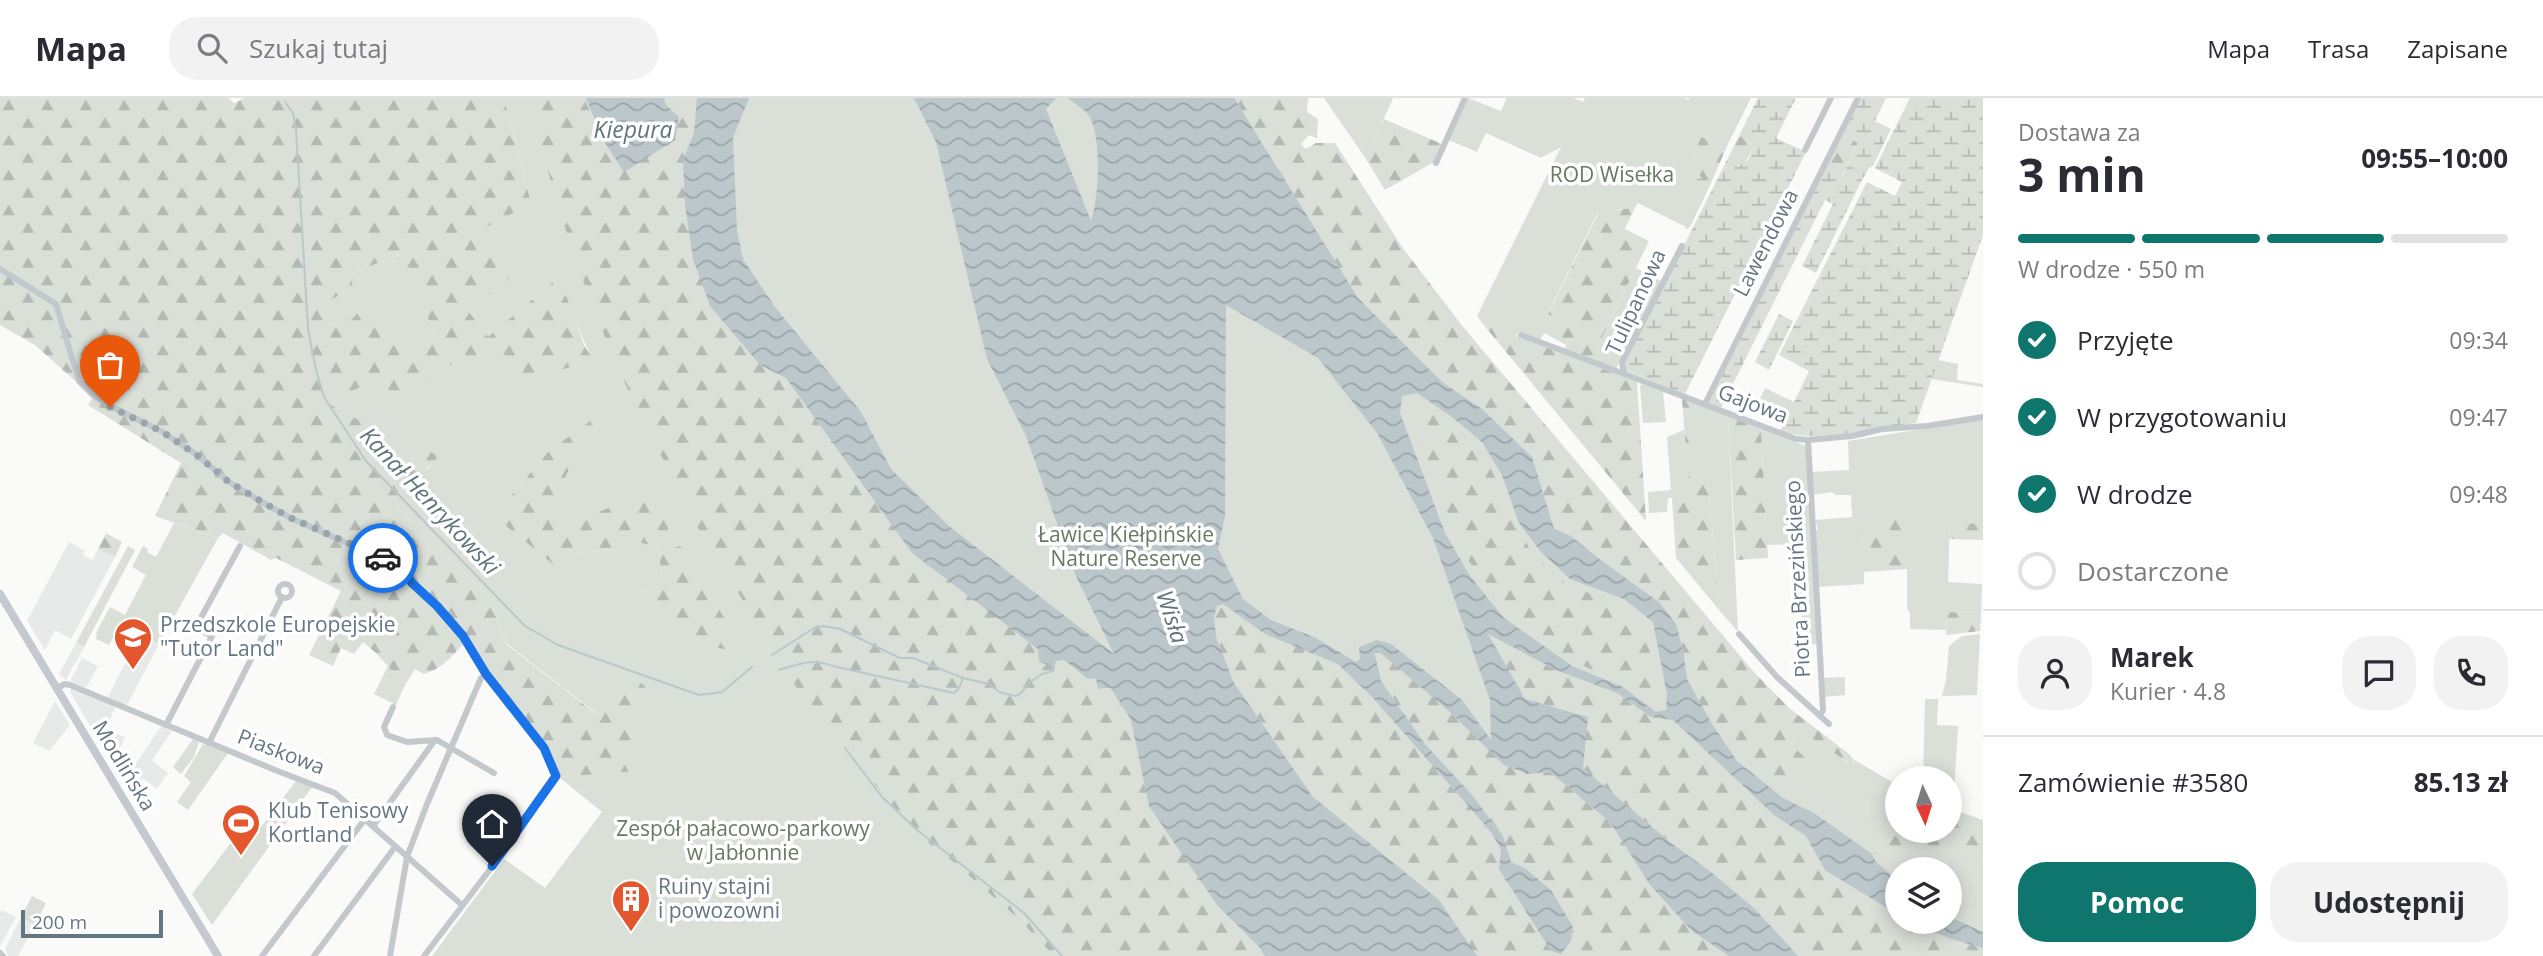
<!DOCTYPE html>
<html lang="pl">
<head>
<meta charset="utf-8">
<style>
	body { margin:0; font-family:"Open Sans",sans-serif; background:#f2f2f3; color:#2b2b33; height:100vh; display:flex; flex-direction:column; font-size:26px; white-space:nowrap }
	* { box-sizing:border-box; margin:0 }
	p { font-size:23px; color:#7c7c81 }
	.icon { flex:none; width:38px; height:38px; fill:none; stroke:currentColor; stroke-width:2; stroke-linecap:round; stroke-linejoin:round }
	.map { position:relative; flex:1; overflow:hidden }
	.details { display:flex; flex-direction:column; background:#fff; width:560px }
	.details>* { flex:none }
	.needle { width:46px; rotate:176deg }
	.controls { position:absolute; left:1885px; top:668px; display:grid; gap:14px }
	.controls a { display:grid; place-items:center; width:77px; height:77px; border-radius:50%; background:#fff; box-shadow:0 4px 18px #0003; font-size:35px }
	.scale { position:absolute; left:21px; bottom:18px; width:142px; box-sizing:border-box; padding-left:7px; border:4px solid #657683; border-top:0; font-size:19px; line-height:24px; white-space:nowrap; color:#657683; -webkit-text-stroke:5px #fff; paint-order:stroke }
	.pin { position:absolute; display:grid; place-items:center; width:60px; height:60px; color:#fff; margin:-72px -30px; border-radius:50% 50% 50% 0; rotate:-45deg; box-shadow:0 0 7px #0007 }
	.pin .icon { rotate:45deg }
	.courier { position:absolute; display:grid; place-items:center; width:70px; height:70px; margin:-35px; border:5px solid #1a73e8; border-radius:50%; background:#fff; color:#222; box-shadow:0 2px 9px #0007 }
	.overview em { font-style:normal; font-weight:700 }
	.overview div { display:flex; flex-direction:column-reverse }
	.overview { display:flex; align-items:center; justify-content:space-between; height:119px; padding:0 35px }
	h1 { font-size:46px; font-weight:700; line-height:52px }
	.bar { display:grid; grid-template-columns:repeat(4,1fr); gap:10px 7px; align-content:center; height:84px; padding:0 35px }
	.bar i { height:9px; border-radius:5px; background:#e1e1e2 }
	.bar .selected { background:#0f766e }
	.bar p { grid-column:span 4 }
	.line { display:flex; align-items:center; gap:18px; padding:0 35px; border-top:2px solid #e1e1e2 }
	.line div { flex:1 }
	.round { display:grid; place-items:center; flex:none; width:74px; height:74px; border-radius:28px; background:#f2f2f3 }
	ol { padding:0 35px; list-style:none }
	li { display:flex; align-items:center; gap:21px; height:77px }
	li p { margin-inline-start:auto }
	li .icon { padding:7px; border-radius:50%; background:#0f766e; color:#fff; stroke-width:4 }
	li:last-child { color:#7c7c81 }
	li i { width:38px; height:38px; border:4px solid #e1e1e2; border-radius:50% }
	.primary-button { display:flex; gap:14px; margin-top:auto; padding:14px 35px }
	.primary-button a { flex:1; height:80px; border-radius:28px; background:#0f766e; color:#fff; font-size:28px; font-weight:700; line-height:80px; text-align:center }
	.primary-button a+a { background:#f2f2f3; color:#2b2b33 }
	header { display:flex; align-items:center; gap:42px; box-sizing:border-box; height:98px; padding:0 35px; background:#fff; border-bottom:2px solid #e1e1e2 }
	header strong { font-size:33px }
	nav { display:flex; gap:38px; margin-inline-start:auto; font-size:24px }
	.search { width:490px; height:63px; background:#f2f2f3; display:flex; align-items:center; gap:18px; box-sizing:border-box; padding:0 24px; border-radius:28px; color:#7c7c81; font-size:26px }
	main { display:flex; flex:1; min-height:0 }
	.map>svg:first-child { display:block }
</style>
</head>
<body>
<header>
<strong>Mapa</strong>
<div class="search"><svg class="icon" aria-label="search" viewBox="0 0 24 24"><circle cx="10" cy="10" r="6"/><path d="M15 15l6 6"/></svg>Szukaj tutaj</div>
<nav><a>Mapa</a><a>Trasa</a><a>Zapisane</a></nav>
</header>
<main>
<div class="map">
<svg width="1983" height="858" viewBox="0 0 1983 858">
	<defs>
		<pattern id="forest-firs" width="22" height="20" patternUnits="userSpaceOnUse" patternTransform="scale(1.75)"><rect width="22" height="20" fill="#dadfd7"/><path d="M5 1l3.5 6h-7zM16 11l3.5 6h-7z" fill="#b4b9b4"/></pattern>
		<pattern id="wetland-marsh" width="20" height="14" patternUnits="userSpaceOnUse" patternTransform="scale(1.75)"><rect width="20" height="14" fill="#dadfd7"/><path d="M1 5h8M5 5V1M11 12h8M15 12V8" fill="none" stroke="#b4b9b4"/></pattern>
		<pattern id="water-waves" width="16" height="10" patternUnits="userSpaceOnUse" patternTransform="scale(1.75)"><rect width="16" height="10" fill="#bbc7cb"/><path d="M0 5q4-4 8 0t8 0" fill="none" stroke="#9ca6aa"/></pattern>
	</defs>
	<rect width="100%" height="100%" fill="#fafaf8"/>
	<g fill="#e8e9e9">
		<path d="M69 444 85 453 83 457 92 462 98 451 115 459 71 541 55 532 45 552 27 523Z"/>
		<path d="M141 536 159 546 126 609 107 600Z"/>
		<path d="M76 545 84 549 66 582 59 576Z"/>
		<path d="M82 560 98 568 86 590 70 583Z"/>
		<path d="M71 589 115 609 107 631 125 639 113 666 70 594Z"/>
		<path d="M55 603 70 627 49 653 33 645Z"/>
		<path d="M161 628 172 633 152 662 168 675 157 691 143 680 131 696 124 684Z"/>
		<path d="M2 812 16 819 0 848V815Z"/>
		<path d="M21 819 35 827 18 858H8L5 851Z"/>
	</g>
	<g fill="#dadfd7" fill-rule="evenodd">
		<path d="M504 0H1241L1504 319 1791 646 1796 635H1805L1848 665H1854L1853 661 1897 687V733C1927 733 1957 749 1983 763V858H432L504 761 545 790 602 714 559 679 636 672 627 655 596 615 507 546C498 531 496 515 489 498L397 408 438 358 430 355 390 367 385 336 320 302 327 295 351 293 377 277 341 232 327 222V204L352 190 353 175 401 156 436 238 385 286 457 262 498 256 592 261 557 181 488 240 467 213 471 137 531 105ZM601 325 581 346 544 423 598 414 652 393 668 423V433L676 448 697 546 643 494 663 479 657 449 638 444 612 452 573 456 494 418 549 353ZM1897 772H1950V824H1897Z"/>
		<path d="M1324 0H1393L1366 61Z"/>
		<path d="M1468 0 1501 13 1507 0H1573L1583 4 1585 0H1684L1688 2 1690 0H1751L1728 46 1702 39C1691 59 1695 61 1702 81L1690 86 1707 94 1690 129 1687 131 1684 128 1638 105 1635 109 1597 116 1548 215 1568 224 1559 243 1544 235 1540 242 1519 234 1516 238 1482 225 1477 218 1561 49 1541 60 1486 35 1477 54 1449 42Z"/>
		<path d="M1636 170 1661 183 1616 271 1591 262Z"/>
		<path d="M1938 262 1958 266 1957 282 1983 286V289L1931 281Z"/>
		<path d="M1642 286 1663 294 1666 324 1643 325 1640 288Z"/>
		<path d="M1765 290 1794 304 1787 319 1758 305Z"/>
		<path d="M1691 304 1728 318 1738 534 1720 513 1707 375 1690 398 1668 400 1667 414 1649 415 1648 394 1671 392 1667 339 1684 332 1686 353Z"/>
		<path d="M1983 321V426H1950L1948 484 1982 486 1981 515 1947 514 1946 532 1910 531V515L1907 510V412L1862 424 1864 486 1818 489 1815 433 1818 431 1815 422 1852 419 1851 397H1836L1832 394 1813 397 1811 374 1849 372 1848 343Z"/>
		<path d="M1761 331 1806 348 1817 546 1803 547 1797 446 1767 447Z"/>
		<path d="M174 425 218 440 159 546 121 525 109 547 96 541 97 533 110 509 125 517 146 477 132 469 143 448 148 451 147 454 156 459Z"/>
		<path d="M128 448 135 452 84 549 76 545Z"/>
		<path d="M1980 536 1977 597 1942 598 1946 582 1949 548 1962 538Z"/>
		<path d="M388 568 405 587 396 607 374 596Z"/>
		<path d="M1845 579V597L1824 599 1823 580Z"/>
		<path d="M1925 601H1938L1937 627 1958 628 1954 696 1950 694V681H1923Z"/>
		<path d="M193 641 199 644 194 659 181 676 173 669Z"/>
		<path d="M203 646 228 655 188 712 177 704 191 684 184 678Z"/>
		<path d="M296 683 313 688 212 827 192 796 239 734 251 742Z"/>
		<path d="M32 798 46 805 35 827 21 819Z"/>
	</g>
	<g fill="url(#forest-firs)">
		<path d="M0 0H228L234 5 245 0H504L531 105 472 137 509 180 468 213 488 239 557 181 561 184 585 249 593 261 516 288 498 256 469 273 457 262 398 310 385 286 436 238 400 156 353 175 352 190 327 204V222L341 232 357 216 377 215 397 239 401 255C386 269 371 285 352 293 340 297 331 292 321 302L385 336 394 347 391 367 430 354 439 358 426 371 429 385 410 392 409 402 397 408 489 498C496 515 498 531 507 547L595 615 600 597 634 581 645 588 643 612 622 622 635 636 627 655 637 673 559 679 545 650 485 573 472 550 463 546C452 559 441 571 424 576L415 571 405 587 376 555 363 544 354 556 341 550 333 568 309 557 341 493 276 460 271 462 223 435 218 440 155 418 181 365 88 307 93 299 35 247 0 227Z"/>
		<path d="M528 0H584L602 40 679 19 664 5 665 0H697L694 36 683 62 760 267 786 280 912 455 1056 563 1064 562 1087 580 1097 581 1110 589 1131 622 1149 708 1265 858H1054L1020 822 950 761 938 754 897 713 803 600 690 417 686 404C665 365 643 325 625 285 583 194 553 97 528 0Z"/>
		<path d="M1234 0H1308L1307 14 1318 21 1317 40 1309 37 1301 46 1306 51 1316 45H1335L1402 149 1464 230 1752 572 1789 610 1849 656 1853 661 1852 667 1805 636 1796 635 1791 646 1808 663 1809 668 1783 700 1737 663 1712 626 1687 581 1683 552 1676 526 1661 505 1598 460 1572 438 1554 432 1532 359 1482 311 1442 284 1358 200Z"/>
		<path d="M1384 21 1442 46 1434 64 1385 92 1366 61Z"/>
		<path d="M1843 36 1858 45 1841 80 1825 71Z"/>
		<path d="M1739 38 1751 46 1753 51 1744 66 1732 69 1725 66Z"/>
		<path d="M1701 39 1728 46 1707 94 1690 87 1693 80 1702 81C1693 65 1693 56 1701 39Z"/>
		<path d="M1635 109 1625 131 1649 143 1591 262 1564 252 1566 247 1559 243 1567 224 1548 216 1598 116Z"/>
		<path d="M1482 225 1637 284 1646 423Z"/>
		<path d="M1682 300 1691 304 1694 353H1686Z"/>
		<path d="M1425 307 1464 334 1487 363 1532 456 1565 485 1633 514 1646 539 1659 591 1658 597 1647 600 1625 585 1571 563 1511 515 1470 465 1433 382 1412 323 1414 313Z"/>
		<path d="M600 316 601 325 581 346 545 422 598 414 652 393 668 423V433L676 448 682 449 745 555 697 546 643 494 663 479 657 449 638 444 612 452 573 456 559 471 494 418 549 353Z"/>
		<path d="M1728 318 1761 331 1768 460 1736 462Z"/>
		<path d="M1707 375 1720 513 1676 460 1672 399 1689 398 1688 378Z"/>
		<path d="M1907 411V471L1863 474 1862 423Z"/>
		<path d="M1950 425 1983 426V442L1949 441Z"/>
		<path d="M106 435 122 444 115 459 98 451Z"/>
		<path d="M1223 506 1265 536 1338 566 1373 600 1491 734 1501 751 1499 771 1552 853 1526 771 1511 764 1503 738 1472 697 1425 646 1381 583 1373 553 1377 552 1450 614 1504 666 1527 676 1550 674 1610 724 1650 787 1692 833 1729 858H1477L1439 802 1313 699 1234 585 1216 539 1214 519 1217 508Z"/>
		<path d="M1947 514 1981 515 1980 533 1946 537Z"/>
		<path d="M1487 535 1556 572 1617 595 1651 619 1673 622 1774 717 1806 738 1825 772 1897 816V824H1911L1951 841 1983 850V858H1798L1755 811 1711 774 1671 745 1582 670 1588 619 1525 601Z"/>
		<path d="M1950 710 1983 722V763L1954 749 1872 756 1901 733H1950Z"/>
	</g>
	<g fill="url(#wetland-marsh)">
		<path d="M1758 0H1796L1776 40 1806 54 1685 296 1626 273 1624 266 1725 66 1739 68 1748 62 1753 51 1751 46 1739 38Z"/>
		<path d="M1861 0H1886L1875 23 1891 31 1873 68 1869 70 1862 82 1816 175 1802 168 1833 106 1825 102 1721 310 1709 305 1825 71 1842 79 1858 45 1843 36Z"/>
		<path d="M1910 0H1983V137L1916 325C1879 330 1813 346 1780 333L1809 273 1779 257 1867 84 1895 98 1902 84 1875 70Z"/>
		<path d="M1779 216 1793 223 1769 272 1755 264Z"/>
	</g>
	<g fill="url(#water-waves)" fill-rule="evenodd">
		<path d="M586 0H665L664 5 679 19 675 42 624 74 602 40Z"/>
		<path d="M697 0H749L733 40 737 133 743 161 775 209 861 314 891 371 949 428 1114 556 1075 476 1026 338 987 261 936 44 914 0H1056L1046 11 1091 123C1099 101 1102 38 1089 18 1084 10 1075 6 1068 0H1234L1358 200 1442 284 1482 311 1532 359 1554 431 1571 438 1598 460 1660 505 1676 526 1683 552 1687 581 1712 626 1737 663 1783 700 1814 715 1872 756 1876 764 1897 782V816L1825 772 1806 738 1774 717 1673 622 1651 619 1617 595 1556 572 1488 536 1525 601 1588 619 1583 670 1671 745 1711 774 1755 811 1798 858H1729L1692 833 1650 787 1610 724 1550 674 1527 676 1504 667 1450 614 1377 552 1374 553 1381 583 1425 646 1472 697 1503 738 1511 764 1526 771 1551 792 1573 829 1571 843 1561 856 1551 853 1499 771 1501 751 1491 734 1373 600 1338 566 1265 536 1223 506 1217 508 1214 519 1216 539 1234 585 1313 699 1439 802 1477 858H1265L1260 850 1217 807 1149 708 1131 622 1110 589 1098 591 1096 581 1087 580 1064 562 1056 563 1054 568 1039 564 1038 551 912 455 786 280 760 267 710 208 693 161 685 107 683 62 694 35ZM1226 207 1318 260 1377 335 1433 440 1490 602 1491 642 1462 602 1391 546 1377 542 1359 549 1360 561 1356 564 1316 540 1271 522 1243 501 1218 451 1225 417ZM1417 295 1452 319 1482 344 1502 377 1519 425 1541 454 1570 481 1624 501 1653 524 1667 597 1666 612 1656 614 1623 589 1572 568 1504 520 1470 478 1445 435 1400 315 1402 298Z"/>
		<path d="M1950 819 1983 834V850L1951 841 1911 824H1950Z"/>
	</g>
	<g fill="none" stroke-linecap="round" stroke-linejoin="round">
		<g stroke="#bbc7cb" stroke-width="2">
			<path d="M285 4 293 15 296 31 308 231 316 272 324 299 366 363 525 528 558 547 699 597 722 594 752 569"/>
			<path d="M772 557 814 530 823 528 840 531 900 560H913L963 580 989 586 999 594 1015 598 1020 596 1030 584 1042 576 1053 573 1054 568"/>
			<path d="M779 572C805 564 812 560 837 569L954 595 959 590 963 580"/>
			<path d="M845 650 882 699 917 732 1024 815 1062 858"/>
		</g>
		<g stroke="#c3c8cc" stroke-width="6">
			<path d="M1805 52 1831 0"/>
			<path d="M1436 65 1465 0"/>
			<path d="M0 171 56 206 79 283 93 297 110 308 161 333 197 357 229 384 262 404 291 420 400 469 412 485 437 508 463 538 486 576 544 650 557 678 520 732 424 858"/>
			<path d="M1521 237 1796 341 1808 342 1852 338 1882 331 1927 328 1983 319"/>
			<path d="M1624 276 1622 264 1682 148"/>
			<path d="M1705 306 1858 0"/>
			<path d="M1808 342 1821 575 1823 612 1820 618"/>
			<circle cx="285" cy="493" r="7"/>
			<path d="M1739 536 1777 579 1829 626"/>
			<path d="M57 590 65 586 70 587 280 674 335 695 462 807"/>
			<path d="M393 609 384 629 387 637 407 644 437 642 494 675"/>
			<path d="M166 627 212 538 200 532 197 527 240 448"/>
			<path d="M209 645 282 499"/>
			<path d="M373 728 435 642"/>
			<path d="M0 855 3 858"/>
			<path d="M262 858 365 721"/>
			<path d="M314 858 395 749"/>
			<path d="M390 858 407 759 427 706 481 580 486 576"/>
		</g>
		<path stroke="#c3c9ce" stroke-width="8" d="M0 496 218 858"/>
	</g>
	<g fill="none" stroke-linecap="round" stroke-linejoin="round">
		<path stroke="#99a4ac" stroke-width="7" stroke-dasharray="0 12.6" d="M110 309 161 333 197 357 229 384 262 404 291 420 383 460"/>
		<path stroke="#1a73e8" stroke-width="9" d="M383 460 400 469 412 485 437 508 463 538 486 576 544 650 556 678 492 768"/>
	</g>
	<defs>
		<symbol id="school-pin" viewBox="-11 -11 22 30"><path d="M0 17L-7.5 6A9.5 9.5 0 1 1 7.5 6Z" fill="#e4572e" stroke="#fff"/><path d="M0-5L7-2L0 1L-7-2ZM-4 1L0 2.5L4 1V4Q0 6-4 4Z" fill="#fff"/></symbol>
		<symbol id="stadium-pin" viewBox="-11 -11 22 30"><path d="M0 17L-7.5 6A9.5 9.5 0 1 1 7.5 6Z" fill="#e4572e" stroke="#fff"/><path d="M0-5a6.5 5 0 1 0 0 10a6.5 5 0 1 0 0-10ZM-3.5-1.8h7v3.6h-7Z" fill="#fff"/></symbol>
		<symbol id="building-pin" viewBox="-11 -11 22 30"><path d="M0 17L-7.5 6A9.5 9.5 0 1 1 7.5 6Z" fill="#e4572e" stroke="#fff"/><path d="M-4-6H4V6H1V3H-1V6H-4ZM-2.5-4.3h1.7v1.8h-1.7ZM.8-4.3h1.7v1.8H.8ZM-2.5-1h1.7V.8h-1.7ZM.8-1h1.7V.8H.8Z" fill="#fff"/></symbol>
	</defs>
	<g fill-rule="evenodd">
		<use href="#school-pin" x="111" y="517" width="44" height="60"/>
		<use href="#stadium-pin" x="219" y="703" width="44" height="60"/>
		<use href="#building-pin" x="609" y="779" width="44" height="60"/>
	</g>
	<g text-anchor="middle" stroke-width="7" stroke-linejoin="round" paint-order="stroke">
		<g font-size="21" fill="#687a64" stroke="#fff">
			<text x="1612" y="84">ROD Wisełka</text>
			<text x="1126" y="444">Ławice Kiełpińskie<tspan x="1126" dy="24">Nature Reserve</tspan></text>
			<text x="743" y="738">Zespół pałacowo-parkowy<tspan x="743" dy="24">w Jabłonnie</tspan></text>
		</g>
		<g font-size="21" fill="#657683" stroke="#fff">
			<text transform="translate(1766 145) rotate(-63)" y="7">Lawendowa</text>
			<text transform="translate(1636 204) rotate(-65)" y="7">Tulipanowa</text>
			<text transform="translate(1753 306) rotate(21)" y="7">Gajowa</text>
			<text transform="translate(1798 481) rotate(-93)" y="7">Piotra Brzezińskiego</text>
			<text transform="translate(281 654) rotate(21)" y="7">Piaskowa</text>
			<text transform="translate(124 668) rotate(59)" y="7">Modlińska</text>
		</g>
		<g font-size="21" fill="#657683" stroke="#fff" text-anchor="start">
			<text x="160" y="534">Przedszkole Europejskie<tspan x="160" dy="24">"Tutor Land"</tspan></text>
			<text x="268" y="720">Klub Tenisowy<tspan x="268" dy="24">Kortland</tspan></text>
			<text x="658" y="796">Ruiny stajni<tspan x="658" dy="24">i powozowni</tspan></text>
		</g>
		<g font-size="23" font-style="italic" fill="#60757c" stroke="#fff">
			<text x="633" y="40">Kiepura</text>
			<text transform="translate(430 403) rotate(47)" y="8">Kanał Henrykowski</text>
			<text transform="translate(1172 519) rotate(72)" y="8">Wisła</text>
		</g>
	</g>
</svg>
<div class="controls">
<a><svg class="needle" viewBox="-14 -14 28 28"><path d="M0-13l5 13h-10z" fill="#e53935"/><path d="M0 13l5-13h-10z" fill="#7c7c81"/></svg></a>
<a><svg class="icon" aria-label="layers" viewBox="0 0 24 24"><path d="M12 4l9 5-9 5-9-5zM3 14l9 5 9-5"/></svg></a>
</div>
<div class="scale">200 m</div>
<div class="pin" style="left:110px;top:309px;background:#ea580c"><svg class="icon" aria-label="bag" viewBox="0 0 24 24"><path d="M5 8h14l-1 12H6zM9 8a3 3 0 0 1 6 0"/></svg></div>
<div class="pin" style="left:492px;top:768px;background:#1f2937"><svg class="icon" aria-label="home" viewBox="0 0 24 24"><path d="M3 11l9-7 9 7M6 9v11h12V9"/></svg></div>
<div class="courier" style="left:383px;top:460px"><svg class="icon" aria-label="car" viewBox="0 0 24 24"><path d="M5 17H2v-5l4-1 3-4h7l3 4 3 1v5h-3M9 17h6M6 11h13"/><circle cx="7" cy="17" r="2"/><circle cx="17" cy="17" r="2"/></svg></div>
</div>
<section class="details">
<div class="overview"><div><h1>3 min</h1><p>Dostawa za</p></div><em>09:55–10:00</em></div>
<div class="bar"><i class="selected"></i><i class="selected"></i><i class="selected"></i><i></i><p>W drodze · 550 m</p></div>
<ol>
<li><svg class="icon" aria-label="check" viewBox="0 0 24 24"><path d="M5 12l5 5 9-10"/></svg>Przyjęte<p>09:34</p></li>
<li><svg class="icon" aria-label="check" viewBox="0 0 24 24"><path d="M5 12l5 5 9-10"/></svg>W przygotowaniu<p>09:47</p></li>
<li><svg class="icon" aria-label="check" viewBox="0 0 24 24"><path d="M5 12l5 5 9-10"/></svg>W drodze<p>09:48</p></li>
<li><i></i>Dostarczone</li>
</ol>
<div class="line" style="height:126px"><a class="round"><svg class="icon" aria-label="person" viewBox="0 0 24 24"><circle cx="12" cy="8" r="4"/><path d="M4 21q1-7 8-7t8 7"/></svg></a><div><b>Marek</b><p>Kurier · 4.8</p></div><a class="round"><svg class="icon" aria-label="chat" viewBox="0 0 24 24"><path d="M4 5h16v11H9l-5 4z"/></svg></a><a class="round"><svg class="icon" aria-label="phone" viewBox="0 0 24 24"><path d="M5 4h4l2 5-3 2q2 4 5 5l2-3 5 2v4C11 20 4 13 5 4z"/></svg></a></div>
<div class="line" style="height:91px"><div>Zamówienie #3580</div><b>85.13 zł</b></div>
<div class="primary-button"><a>Pomoc</a><a>Udostępnij</a></div>
</section>
</main>
</body>
</html>
